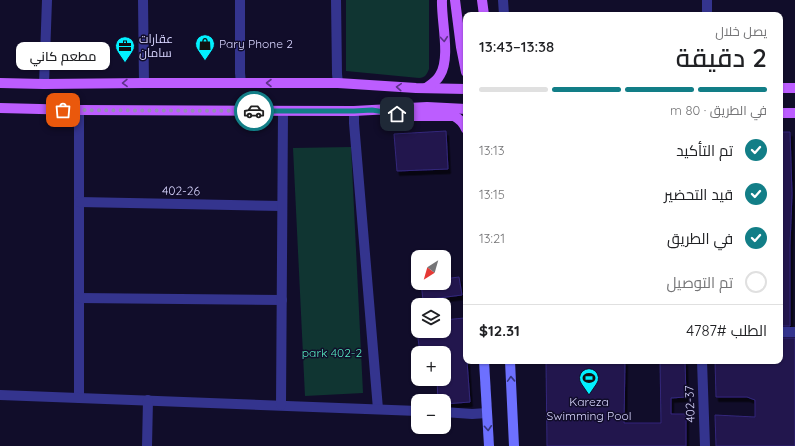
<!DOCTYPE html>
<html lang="ar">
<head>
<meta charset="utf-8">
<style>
	body { margin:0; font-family:Quicksand,Cairo,sans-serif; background:#f2f2f2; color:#202124; direction:rtl; height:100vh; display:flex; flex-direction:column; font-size:15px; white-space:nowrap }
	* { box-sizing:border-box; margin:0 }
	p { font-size:13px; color:#757577 }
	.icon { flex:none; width:22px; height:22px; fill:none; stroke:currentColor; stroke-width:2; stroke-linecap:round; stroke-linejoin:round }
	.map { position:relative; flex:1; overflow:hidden; direction:ltr }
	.drawer { position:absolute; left:463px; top:12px; width:320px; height:352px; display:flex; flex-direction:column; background:#fff; border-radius:8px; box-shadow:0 1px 3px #0004; direction:rtl }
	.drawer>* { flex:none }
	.needle { width:26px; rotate:217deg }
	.controls { position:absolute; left:411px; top:250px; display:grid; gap:8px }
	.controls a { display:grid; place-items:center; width:40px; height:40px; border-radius:8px; background:#fff; box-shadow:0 1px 3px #0004; font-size:20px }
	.pin { position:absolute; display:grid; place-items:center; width:34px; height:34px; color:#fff; margin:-17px; border-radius:8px; box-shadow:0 2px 6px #0006 }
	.courier { position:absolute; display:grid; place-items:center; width:40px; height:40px; margin:-20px; border:3px solid #127e87; border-radius:50%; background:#fff; color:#222; box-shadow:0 1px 5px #0007 }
	.bubble { position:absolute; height:28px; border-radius:8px; background:#fff; box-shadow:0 1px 3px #0004; font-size:13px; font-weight:600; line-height:28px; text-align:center; direction:rtl }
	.summary em { font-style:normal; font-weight:600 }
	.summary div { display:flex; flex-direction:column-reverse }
	.summary { display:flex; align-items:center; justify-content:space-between; height:68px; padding:0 16px }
	h1 { font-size:26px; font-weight:600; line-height:30px }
	.bar { display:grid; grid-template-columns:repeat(4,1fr); gap:6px 4px; align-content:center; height:48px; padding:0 16px }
	.bar i { height:5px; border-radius:3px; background:#e0e0e0 }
	.bar .current { background:#127e87 }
	.bar p { grid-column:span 4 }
	.line { display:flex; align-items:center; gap:10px; padding:0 16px; border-top:1px solid #e0e0e0 }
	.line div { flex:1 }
	ol { padding:0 16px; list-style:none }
	li { display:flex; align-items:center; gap:12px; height:44px }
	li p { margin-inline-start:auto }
	li .icon { padding:4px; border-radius:50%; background:#127e87; color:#fff; stroke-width:4 }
	li:last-child { color:#757577 }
	li i { width:22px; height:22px; border:2px solid #e0e0e0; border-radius:50% }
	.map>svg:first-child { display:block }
</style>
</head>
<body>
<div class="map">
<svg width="795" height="446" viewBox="0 0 795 446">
	<defs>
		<filter id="shadow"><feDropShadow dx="2.5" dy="4.5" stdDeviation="0" flood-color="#0009"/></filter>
	</defs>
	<rect width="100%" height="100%" fill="#110d2a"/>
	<g fill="#103532">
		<path d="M346 0H429V69C427 74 425 78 419 78L346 71Z"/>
		<path d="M351 147 363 393 305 396 293 148Z"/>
	</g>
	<g fill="#20174d" stroke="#34277b" filter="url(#shadow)">
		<path d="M446 131 448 169 397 171 394 134Z"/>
		<path d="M780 132H790L792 194 790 245V326H780Z"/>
		<path d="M459 277 462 295 423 300 421 283H444V279Z"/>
		<path d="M464 318 466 344V361H467L470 402 444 404V401H438L437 379H444V353H420L417 331H444V320Z"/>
		<path d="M780 338H795V446H716L715 415 755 417V400L747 397H716L715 361H780Z"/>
		<path d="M546 361H625L624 423H661L660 361H685L686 397 671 398V414H686V446H547Z"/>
	</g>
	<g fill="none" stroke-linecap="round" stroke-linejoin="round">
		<g stroke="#34348e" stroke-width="10">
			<path d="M143 0 144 83"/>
			<path d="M240 0V73L241 83"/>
			<path d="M336 0 337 74 338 83"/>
			<path d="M503 0 504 15"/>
			<path d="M707 0V15"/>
			<path d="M44 84 47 0"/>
			<path d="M79 110V398"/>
			<path d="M354 111V123L378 409"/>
			<path d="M79 202 282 206"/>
			<path d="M79 298 282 300"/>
			<path d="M780 332H795"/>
			<path d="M702 361 705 446"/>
			<path d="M0 395 418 411"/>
			<path d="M281 405 283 111"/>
			<path d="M444 412 472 414 487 413"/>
			<path d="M147 446 148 400"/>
		</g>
		<g stroke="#6d70ff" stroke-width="10">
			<path d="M484 361 489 446"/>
			<path d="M510 361 514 446"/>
		</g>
		<g stroke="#bc5dff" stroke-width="10">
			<path d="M455 0 461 47 466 72"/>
			<path d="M482 0 484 15"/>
			<path d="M0 83 44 84 144 83H338L416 88 466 89"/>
			<path d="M426 88C432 84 437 81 440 75 451 58 441 20 442 0"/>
			<path d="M780 88H795"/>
			<path d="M0 108 79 110 354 111 427 107 466 109"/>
			<path d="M780 113H795"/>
			<path d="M397 114 415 116H454C460 119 463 122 466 129"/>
		</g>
	</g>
	<defs><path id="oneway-chevron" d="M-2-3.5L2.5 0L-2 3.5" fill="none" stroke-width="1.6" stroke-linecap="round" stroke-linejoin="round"/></defs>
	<g stroke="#5e318a">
		<use href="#oneway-chevron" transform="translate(444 39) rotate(85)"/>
		<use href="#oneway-chevron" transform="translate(125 83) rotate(179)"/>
		<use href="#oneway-chevron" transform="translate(269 83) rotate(180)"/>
		<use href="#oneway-chevron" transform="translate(399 87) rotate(-176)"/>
	</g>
	<g stroke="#36357f">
		<use href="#oneway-chevron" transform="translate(511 379) rotate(-92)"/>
		<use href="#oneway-chevron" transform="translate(488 428) rotate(86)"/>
	</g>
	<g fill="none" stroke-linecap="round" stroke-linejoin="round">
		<path stroke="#9390b4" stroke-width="4" stroke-dasharray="0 7.2" d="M63 110 254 111"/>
		<path stroke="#127e87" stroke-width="5" d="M254 111H354L372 110 397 114"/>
	</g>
	<defs>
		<symbol id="shop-pin" viewBox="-11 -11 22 30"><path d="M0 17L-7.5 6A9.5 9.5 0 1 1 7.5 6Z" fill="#02f0ff" stroke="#110d2a"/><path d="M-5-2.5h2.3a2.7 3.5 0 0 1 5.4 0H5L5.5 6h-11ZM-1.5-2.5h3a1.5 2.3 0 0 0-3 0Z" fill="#111"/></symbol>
		<symbol id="office-pin" viewBox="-11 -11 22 30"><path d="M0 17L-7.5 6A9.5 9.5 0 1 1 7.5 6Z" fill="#02f0ff" stroke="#110d2a"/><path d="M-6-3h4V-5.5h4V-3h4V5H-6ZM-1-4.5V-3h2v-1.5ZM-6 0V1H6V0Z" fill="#111"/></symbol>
		<symbol id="stadium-pin" viewBox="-11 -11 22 30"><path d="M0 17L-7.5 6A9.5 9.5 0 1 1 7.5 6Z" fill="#02f0ff" stroke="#110d2a"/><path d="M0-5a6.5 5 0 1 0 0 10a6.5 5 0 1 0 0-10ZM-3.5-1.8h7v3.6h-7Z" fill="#111"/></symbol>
	</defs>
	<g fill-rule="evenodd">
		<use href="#shop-pin" x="194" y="33" width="22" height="30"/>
		<use href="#office-pin" x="114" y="35" width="22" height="30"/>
		<use href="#stadium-pin" x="578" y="367" width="22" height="30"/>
	</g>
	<g text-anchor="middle" stroke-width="3" stroke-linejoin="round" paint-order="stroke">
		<g font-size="12" fill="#d9d6ff" stroke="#110d2a" text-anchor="start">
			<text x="139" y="43">عقارات<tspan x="139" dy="14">سامان</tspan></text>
			<text x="219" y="48">Pary Phone 2</text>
			<text x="589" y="406" text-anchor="middle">Kareza<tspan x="589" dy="14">Swimming Pool</tspan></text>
		</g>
		<g font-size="12" fill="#d9d6ff" stroke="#110d2a">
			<text transform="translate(181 191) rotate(1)" y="4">402-26</text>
			<text transform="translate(690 404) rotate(-92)" y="4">402-37</text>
		</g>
		<g font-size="12" fill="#55ecc0" stroke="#110d2a">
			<text x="332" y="357">park 402-2</text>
		</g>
	</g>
</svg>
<div class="controls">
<a><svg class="needle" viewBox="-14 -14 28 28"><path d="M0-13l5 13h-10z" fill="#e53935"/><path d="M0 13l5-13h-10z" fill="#757577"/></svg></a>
<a><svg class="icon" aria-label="layers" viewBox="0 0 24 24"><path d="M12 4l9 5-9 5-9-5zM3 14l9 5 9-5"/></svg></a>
<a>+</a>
<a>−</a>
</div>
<div class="pin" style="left:63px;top:110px;background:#ea580c"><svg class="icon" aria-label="bag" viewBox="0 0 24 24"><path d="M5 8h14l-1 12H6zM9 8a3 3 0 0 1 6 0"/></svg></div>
<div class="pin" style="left:397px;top:114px;background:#1f2937"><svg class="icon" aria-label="home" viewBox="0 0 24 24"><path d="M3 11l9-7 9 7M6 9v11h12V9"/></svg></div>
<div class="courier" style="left:254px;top:111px"><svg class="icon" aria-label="car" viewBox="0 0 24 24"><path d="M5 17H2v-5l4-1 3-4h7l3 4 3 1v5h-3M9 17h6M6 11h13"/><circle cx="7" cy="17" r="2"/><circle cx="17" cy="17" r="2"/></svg></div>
<div class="bubble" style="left:16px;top:42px;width:94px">مطعم كاني</div>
<section class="drawer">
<div class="summary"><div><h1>2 دقيقة</h1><p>يصل خلال</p></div><em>13:38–13:43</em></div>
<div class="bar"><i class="current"></i><i class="current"></i><i class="current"></i><i></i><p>في الطريق · 80 m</p></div>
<ol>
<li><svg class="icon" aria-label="check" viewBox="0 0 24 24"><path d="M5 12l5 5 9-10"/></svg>تم التأكيد<p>13:13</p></li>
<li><svg class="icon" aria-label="check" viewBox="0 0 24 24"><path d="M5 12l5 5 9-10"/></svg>قيد التحضير<p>13:15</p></li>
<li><svg class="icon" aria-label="check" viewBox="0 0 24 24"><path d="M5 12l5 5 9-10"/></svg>في الطريق<p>13:21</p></li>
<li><i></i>تم التوصيل</li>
</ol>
<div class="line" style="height:52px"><div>الطلب #4787</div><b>$12.31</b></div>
</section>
</div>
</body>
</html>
